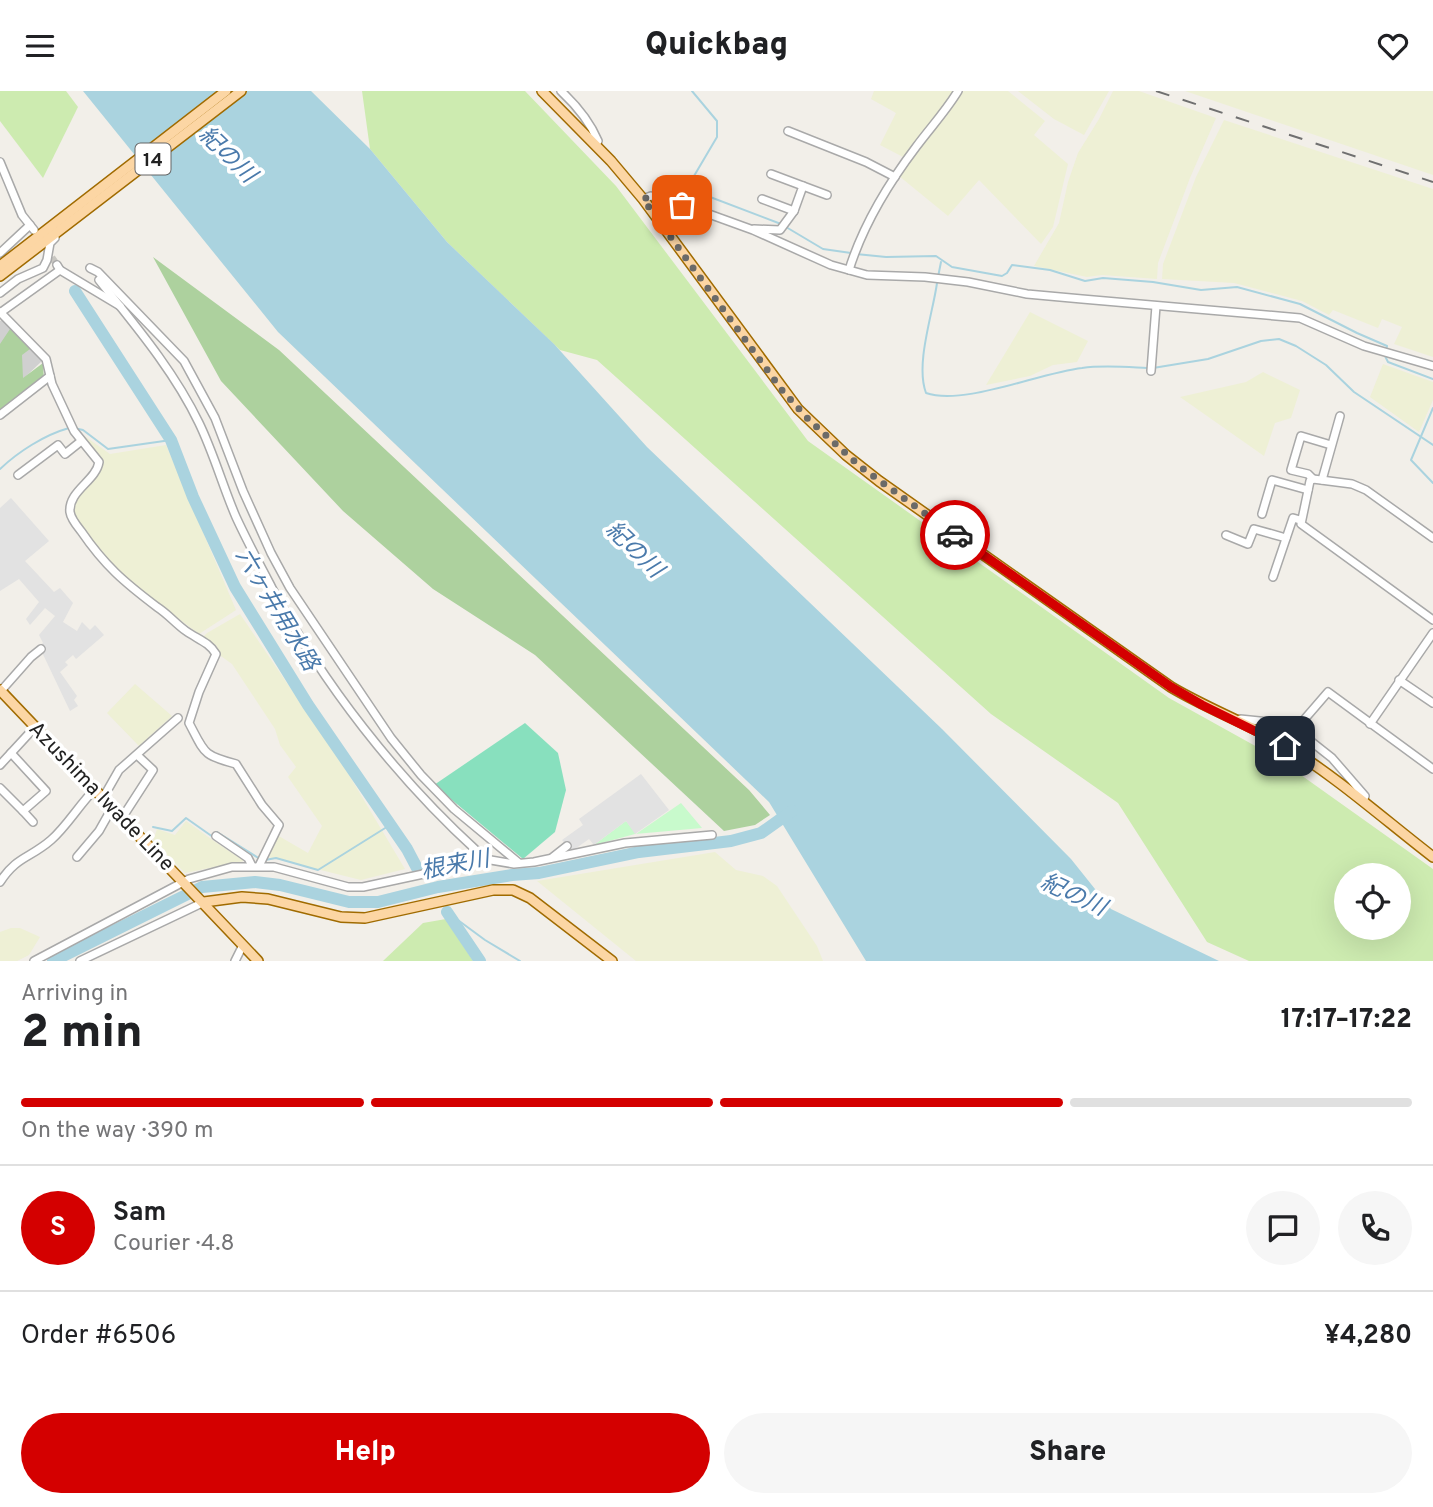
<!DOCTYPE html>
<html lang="en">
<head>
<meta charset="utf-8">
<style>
	body { margin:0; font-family:Overpass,"Noto Sans JP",sans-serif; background:#f6f6f6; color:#202124; height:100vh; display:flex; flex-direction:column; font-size:26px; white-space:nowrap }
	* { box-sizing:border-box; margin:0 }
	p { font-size:23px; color:#757577 }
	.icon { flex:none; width:38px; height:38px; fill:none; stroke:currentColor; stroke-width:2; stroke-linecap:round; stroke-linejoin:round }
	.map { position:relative; height:870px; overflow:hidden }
	.side { display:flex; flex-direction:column; background:#fff; flex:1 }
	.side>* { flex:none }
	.fabs { position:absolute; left:1334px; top:772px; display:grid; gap:14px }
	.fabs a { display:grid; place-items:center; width:77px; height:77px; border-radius:50%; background:#fff; box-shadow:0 7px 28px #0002; font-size:35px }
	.pin { position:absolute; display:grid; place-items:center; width:60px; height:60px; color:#fff; margin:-30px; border-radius:14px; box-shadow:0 4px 10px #0006 }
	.courier { position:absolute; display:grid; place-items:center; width:70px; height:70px; margin:-35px; border:5px solid #d40000; border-radius:50%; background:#fff; color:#222; box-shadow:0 2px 9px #0007 }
	.headline em { font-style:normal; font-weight:800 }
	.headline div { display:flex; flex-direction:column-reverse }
	.headline { display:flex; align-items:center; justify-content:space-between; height:119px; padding:0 21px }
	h1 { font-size:46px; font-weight:800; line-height:52px }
	.bar { display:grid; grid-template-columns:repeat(4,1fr); gap:10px 7px; align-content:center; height:84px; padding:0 21px }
	.bar i { height:9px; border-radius:5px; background:#e0e0e0 }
	.bar .current { background:#d40000 }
	.bar p { grid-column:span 4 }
	.line { display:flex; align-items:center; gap:18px; padding:0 21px; border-top:2px solid #e0e0e0 }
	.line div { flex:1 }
	.round { display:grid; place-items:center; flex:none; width:74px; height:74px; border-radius:37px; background:#f6f6f6 }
	.primary-button { display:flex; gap:14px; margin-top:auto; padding:14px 21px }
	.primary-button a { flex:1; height:80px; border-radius:42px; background:#d40000; color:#fff; font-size:28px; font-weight:800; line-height:80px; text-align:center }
	.primary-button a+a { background:#f6f6f6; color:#202124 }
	header { display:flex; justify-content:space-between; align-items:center; height:91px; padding:0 21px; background:#fff; font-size:32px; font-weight:800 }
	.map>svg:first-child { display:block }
</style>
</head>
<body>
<header><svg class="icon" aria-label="menu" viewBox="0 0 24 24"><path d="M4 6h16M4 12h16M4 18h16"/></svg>Quickbag<svg class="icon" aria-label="heart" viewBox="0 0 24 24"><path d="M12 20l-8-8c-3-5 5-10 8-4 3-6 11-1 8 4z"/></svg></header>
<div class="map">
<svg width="1433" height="870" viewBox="0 0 1433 870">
	<rect width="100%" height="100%" fill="#f2efe9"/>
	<path fill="#d0d0d0" d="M2 229 43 269 0 310V230Z"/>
	<g fill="#eef0d5">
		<path d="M874 0H954L941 21 905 67 880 54 896 22 871 8Z"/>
		<path d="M962 0H1008L1045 30 1034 44 1068 73 1053 136 1041 153 979 89 948 125 899 85 919 56 946 26Z"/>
		<path d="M1018 0H1109L1084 44 1054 28Z"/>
		<path d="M1113 0H1139L1216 27 1190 87 1158 172 1157 188 1102 184 1087 186 1034 175 1059 132 1068 91 1078 62 1099 28Z"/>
		<path d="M1185 0H1433V84Z"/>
		<path d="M1224 29 1433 98V266L1394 253 1402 236 1382 228 1378 237 1333 219 1329 224 1302 210 1234 192 1162 188 1163 173 1196 86Z"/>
		<path d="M1030 221 1088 250 1077 271 1053 274 1030 285 986 294Z"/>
		<path d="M1383 273 1433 291V309L1419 341 1370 306Z"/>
		<path d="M1263 281 1300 299 1291 327 1275 332 1264 365 1180 306 1246 291Z"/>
		<path d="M76 339 110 363 166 354 236 519 199 543 160 514 141 503 108 471 83 439 73 422 78 405 99 383 102 374 99 366Z"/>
		<path d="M240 523 346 679 405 778 361 789 268 766 277 744 308 762 322 735 288 686 296 676 280 654 275 638 232 573 218 563 217 555 203 546 207 542Z"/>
		<path d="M135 593 172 625 139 655 107 622Z"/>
		<path d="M186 730 211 748 244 770 185 782 153 750 157 738 175 744Z"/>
		<path d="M715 761 736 779 763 785 777 795 817 855 823 870H636L537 790Z"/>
		<path d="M11 837H20L40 846 29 864 17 870H0V841Z"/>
	</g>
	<g fill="#cdebb0" fill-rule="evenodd">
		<path d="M0 0H66L78 16 43 87 0 30Z"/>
		<path d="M362 0H525L616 95 808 350 1169 607 1277 667 1433 778V870H1249L1207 851 1118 712 991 623 597 269 560 259 447 151 370 58ZM1346 784H1398V836H1346Z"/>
		<path d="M446 828 473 870H383L423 832Z"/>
	</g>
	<g fill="#add19e">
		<path d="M153 166 279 259 749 699 770 724 755 734 724 740 535 564 433 498 343 420 221 290Z"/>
		<path d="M10 238 30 258 22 264 23 287 43 272 44 291 0 325V253Z"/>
	</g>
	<path fill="#c8facc" d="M681 712 702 737 635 743 594 754 626 730 636 743Z"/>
	<path fill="#88e0be" d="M525 632 558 662 566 699 555 741 523 768 434 694Z"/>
	<g fill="#e2e2e2">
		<path d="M11 407 49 450 25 470 54 501 60 497 73 512 63 531 77 540 82 531 90 539 95 534 104 544 76 568 73 564 65 571 68 574 60 581 77 605 74 609 78 615 70 620 39 555 43 552 39 544 55 525 45 517 30 534 26 528 39 511 19 488 0 500V417Z"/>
		<path d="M641 683 669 719 635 743 626 730 594 754 589 748 572 760 562 749 583 734 579 728Z"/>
	</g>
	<path fill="#aad3df" d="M83 0H311L370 58 447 151 554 253 647 356 942 638 1071 768 1111 818 1219 870H866L769 711 278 241Z"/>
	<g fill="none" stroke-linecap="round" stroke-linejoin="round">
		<g stroke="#aad3df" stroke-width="2">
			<path d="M692 0 717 30V46L694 85 692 93 697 101 781 133"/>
			<path d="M786 136 823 158 851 162"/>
			<path d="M856 163 886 166 936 165 952 176 1002 185 1007 182 1012 174 1050 179 1085 190 1103 187 1153 191 1201 199 1237 196 1300 213 1357 242 1387 255 1386 260"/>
			<path d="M938 186 941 171"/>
			<path d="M937 192C933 222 915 273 926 302 964 315 1039 282 1082 277 1103 274 1126 276 1147 277"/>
			<path d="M1385 265 1388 271 1433 288"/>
			<path d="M1153 277 1208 268 1261 250 1279 248 1296 255 1326 274 1354 301 1433 354"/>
			<path d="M1433 317 1411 369 1433 392"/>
			<path d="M74 337 83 339 108 358 171 349"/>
			<path d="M0 378C18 361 44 344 69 337"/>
			<path d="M153 736 172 740 186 727 213 746 217 741 260 768"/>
			<path d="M265 769 276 767 318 779 390 734"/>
			<path d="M447 821 485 849 520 870"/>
		</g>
		<g stroke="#aad3df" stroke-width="12">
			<path d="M75 200 171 349 193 406 235 496 308 614 407 758 417 777"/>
			<path d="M447 821 480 870"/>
			<path d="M53 870 202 796 255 791 280 794 349 811H378L438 796 512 784 539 782 639 761 731 750 761 742 792 720"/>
		</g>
		<path stroke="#c8c6c1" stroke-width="7" stroke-dasharray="7 3.5" stroke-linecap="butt" d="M40 149 57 174"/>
		<defs>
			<g id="minor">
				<path d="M561 0C576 14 590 31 598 50L596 54"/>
				<path d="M788 40 866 71 895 86"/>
				<path d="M0 71 22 124 34 139"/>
				<path d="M771 83 803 95 794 120"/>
				<path d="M803 95 827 104"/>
				<path d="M643 108 651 105 695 118 753 139 831 174 867 184 925 186 968 191 1027 203 1082 208 1300 227 1364 255 1433 275"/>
				<path d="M754 138 780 139 794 120 762 108"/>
				<path d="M0 162 30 134"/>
				<path d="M57 174 60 179 120 215"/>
				<path d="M90 177 98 181 184 270 215 327 243 400 271 462 290 497 391 647 421 684 454 718 519 772"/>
				<path d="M849 179C863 134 888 93 916 56 930 37 946 20 958 0"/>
				<path d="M99 189C135 234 174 280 199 332 214 363 223 396 236 426 247 450 260 474 272 497 323 593 397 687 477 760L479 767"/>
				<path d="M0 202 18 188 43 177 47 169 50 152 55 147"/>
				<path d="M0 221 46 268 52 293 74 340 99 371C96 390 68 400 70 421 71 428 77 435 81 440 105 475 124 491 157 516 168 523 176 533 186 540 197 548 209 551 216 563L199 601 189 632C205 662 202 664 236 673L262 714 279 734 259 775"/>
				<path d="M0 222 60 179"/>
				<path d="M1151 280 1156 215"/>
				<path d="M0 324 50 285"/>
				<path d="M1331 354 1301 345 1291 379 1308 383 1313 388 1352 393 1366 399 1433 447"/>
				<path d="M18 384 58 354 65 363 80 351"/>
				<path d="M1313 388 1310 390 1301 433 1433 529"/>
				<path d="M1322 389 1340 325"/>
				<path d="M1262 423 1272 389 1308 399"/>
				<path d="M1226 444 1248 453 1254 438 1286 447"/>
				<path d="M1273 486 1293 427 1300 429"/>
				<path d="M1399 589 1433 612"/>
				<path d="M0 601 31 566 41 558"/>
				<path d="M1237 630 1240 628 1289 633 1332 667 1365 705 1363 711"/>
				<path d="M1370 633 1433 542"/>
				<path d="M1296 638 1328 601 1433 678"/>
				<path d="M11 662 46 700 23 720 33 731"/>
				<path d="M0 674 35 636"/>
				<path d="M0 697 23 720"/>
				<path d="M103 707 119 679 178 627"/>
				<path d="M122 727 153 679 137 664"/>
				<path d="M216 745 248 767 252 775"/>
				<path d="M77 766 99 740 112 717"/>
				<path d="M553 766 567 755"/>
				<path d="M0 791C17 765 29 768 51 749 67 735 79 714 95 698"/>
				<path d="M34 870 189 788 232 776H274L348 796H363L442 779 479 767 514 773 534 771 625 752 712 744"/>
				<path d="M80 870 204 811"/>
				<path d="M235 870 243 854"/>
			</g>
			<g id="major">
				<path d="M542 0 611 70 643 108 798 318 846 364 879 390 1171 596C1208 618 1249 633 1286 655 1338 687 1385 729 1433 766"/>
				<path d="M0 175 226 0"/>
				<path d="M0 185 241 0"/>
				<path d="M0 599 258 870"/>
				<path d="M204 811 242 806 268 808 341 826 365 827 493 799H513L530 807 612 870"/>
			</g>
		</defs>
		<use href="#minor" stroke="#a9a9a9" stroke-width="10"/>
		<use href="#major" stroke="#a06b00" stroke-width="12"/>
		<use href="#minor" stroke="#fff" stroke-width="7"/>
		<use href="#major" stroke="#fcd6a4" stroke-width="9"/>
		<path stroke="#707070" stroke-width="2" stroke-dasharray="14 14" stroke-linecap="butt" d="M1156 0 1433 91"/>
	</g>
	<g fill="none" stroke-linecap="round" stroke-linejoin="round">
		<path stroke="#6b6a68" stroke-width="7" stroke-dasharray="0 12.6" d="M682 114 651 105 643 108 781 298 809 329 862 377 955 444"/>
		<path stroke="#d40000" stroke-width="9" d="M955 444 1171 596 1202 614 1285 655"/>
	</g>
	<g text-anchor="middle" stroke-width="7" stroke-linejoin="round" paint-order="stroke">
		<rect fill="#fff" stroke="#646464" stroke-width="2" x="135.5" y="52.5" width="35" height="31" rx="5"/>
		<g font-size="19" font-weight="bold" fill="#222">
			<text x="153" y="75">14</text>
		</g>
		<g font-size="21" fill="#222" stroke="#fff">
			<text transform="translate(102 705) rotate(46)" y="7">Azushima Iwade Line</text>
		</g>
		<g font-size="23" font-style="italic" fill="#4a7aab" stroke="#fff">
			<text transform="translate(228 63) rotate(44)" y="8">紀の川</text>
			<text transform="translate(635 458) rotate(44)" y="8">紀の川</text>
			<text transform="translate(278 518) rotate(59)" y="8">六ヶ井用水路</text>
			<text transform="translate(455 773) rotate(-11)" y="8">根来川</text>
			<text transform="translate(1074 803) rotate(25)" y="8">紀の川</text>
		</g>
	</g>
</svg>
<div class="fabs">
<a><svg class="icon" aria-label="locate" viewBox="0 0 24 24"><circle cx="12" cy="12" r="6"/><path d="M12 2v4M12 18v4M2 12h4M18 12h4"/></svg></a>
</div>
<div class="pin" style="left:682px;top:114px;background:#ea580c"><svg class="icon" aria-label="bag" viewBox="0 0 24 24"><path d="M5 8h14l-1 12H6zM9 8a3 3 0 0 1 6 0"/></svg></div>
<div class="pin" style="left:1285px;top:655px;background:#1f2937"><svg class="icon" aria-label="home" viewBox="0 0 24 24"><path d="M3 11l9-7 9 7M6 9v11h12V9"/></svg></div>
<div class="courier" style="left:955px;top:444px"><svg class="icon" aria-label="car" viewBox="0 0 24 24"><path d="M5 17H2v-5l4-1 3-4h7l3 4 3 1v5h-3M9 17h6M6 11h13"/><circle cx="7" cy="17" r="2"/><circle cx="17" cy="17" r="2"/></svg></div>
</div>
<section class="side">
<div class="headline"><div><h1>2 min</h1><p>Arriving in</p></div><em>17:17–17:22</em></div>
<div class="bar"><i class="current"></i><i class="current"></i><i class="current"></i><i></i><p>On the way · 390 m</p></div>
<div class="line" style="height:126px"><b class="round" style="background:#d40000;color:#fff">S</b><div><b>Sam</b><p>Courier · 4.8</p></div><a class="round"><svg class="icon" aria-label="chat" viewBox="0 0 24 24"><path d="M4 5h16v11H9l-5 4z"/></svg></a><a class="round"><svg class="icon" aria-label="phone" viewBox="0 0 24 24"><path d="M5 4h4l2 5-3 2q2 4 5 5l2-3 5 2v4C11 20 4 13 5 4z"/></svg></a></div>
<div class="line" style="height:91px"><div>Order #6506</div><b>¥4,280</b></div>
<div class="primary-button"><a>Help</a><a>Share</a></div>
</section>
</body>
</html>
